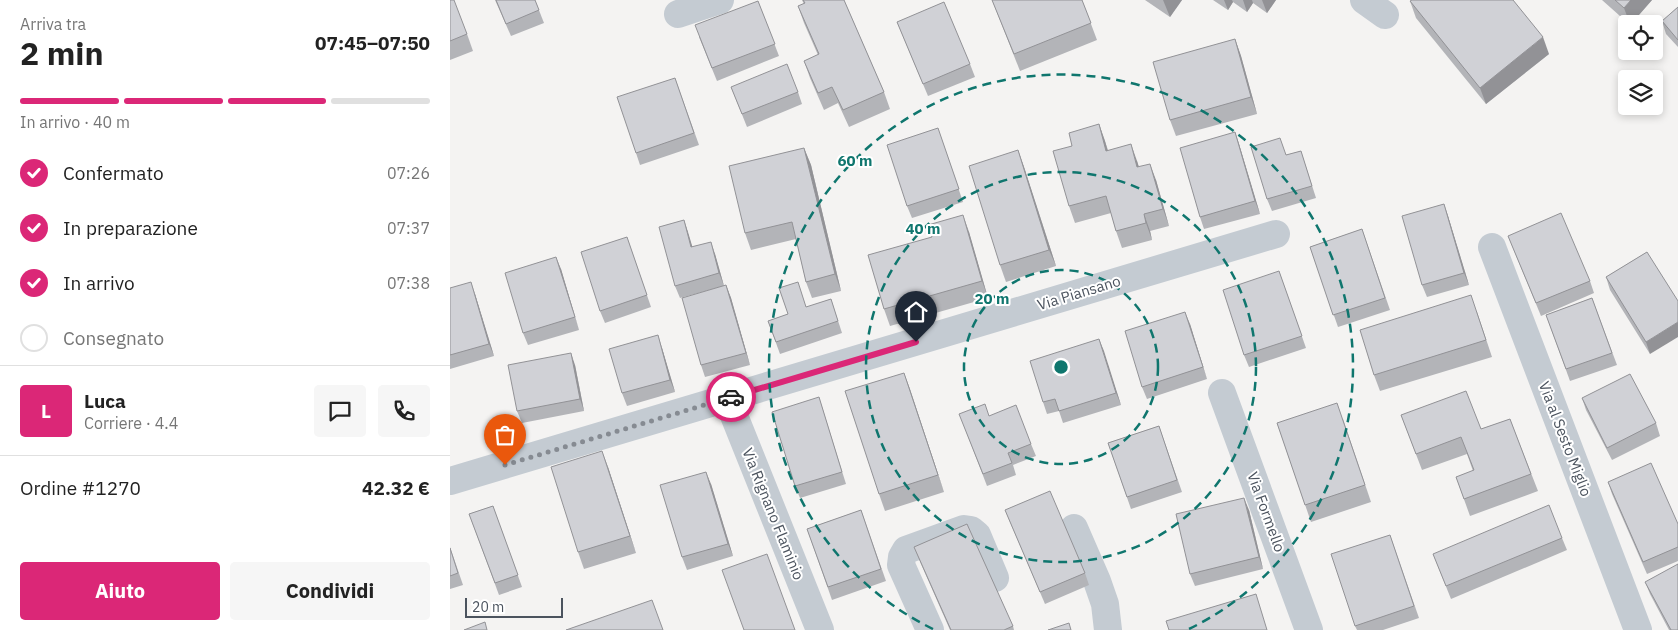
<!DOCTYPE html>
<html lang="it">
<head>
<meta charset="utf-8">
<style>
	body { margin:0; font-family:"IBM Plex Sans",sans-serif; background:#f6f6f6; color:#222; height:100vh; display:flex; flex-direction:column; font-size:19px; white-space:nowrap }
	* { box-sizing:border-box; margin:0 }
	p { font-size:16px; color:#767676 }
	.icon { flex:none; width:28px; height:28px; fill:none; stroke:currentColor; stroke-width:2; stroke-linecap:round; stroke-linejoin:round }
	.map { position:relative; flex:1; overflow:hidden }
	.sheet { display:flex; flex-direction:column; background:#fff; width:450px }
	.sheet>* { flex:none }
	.buttons { position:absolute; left:1168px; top:15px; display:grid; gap:10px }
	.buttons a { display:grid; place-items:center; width:45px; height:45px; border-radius:5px; background:#fff; box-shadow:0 2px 8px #0003; font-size:25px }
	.scale { position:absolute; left:15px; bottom:12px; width:98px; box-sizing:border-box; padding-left:5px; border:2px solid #4b535e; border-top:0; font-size:14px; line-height:18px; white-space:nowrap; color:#4b535e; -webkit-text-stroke:4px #fff; paint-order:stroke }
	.pin { position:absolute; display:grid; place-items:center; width:42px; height:42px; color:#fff; margin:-51px -21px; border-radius:50% 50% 50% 0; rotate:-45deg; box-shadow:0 0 5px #0007 }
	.pin .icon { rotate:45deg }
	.courier { position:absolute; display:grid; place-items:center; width:50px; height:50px; margin:-25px; border:4px solid #db2777; border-radius:50%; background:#fff; color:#222; box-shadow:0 1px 6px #0007 }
	.head em { font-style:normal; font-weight:700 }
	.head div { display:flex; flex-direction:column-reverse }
	.head { display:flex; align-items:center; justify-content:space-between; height:85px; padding:0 20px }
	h1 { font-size:32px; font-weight:700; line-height:38px }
	.bar { display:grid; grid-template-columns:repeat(4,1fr); gap:8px 5px; align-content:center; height:60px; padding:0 20px }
	.bar i { height:6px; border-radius:4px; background:#e0e0e0 }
	.bar .current { background:#db2777 }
	.bar p { grid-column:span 4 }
	.line { display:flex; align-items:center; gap:12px; padding:0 20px; border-top:1px solid #e0e0e0 }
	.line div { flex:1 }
	.round { display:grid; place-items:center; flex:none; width:52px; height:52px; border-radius:5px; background:#f6f6f6 }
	ol { padding:0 20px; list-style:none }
	li { display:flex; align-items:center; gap:15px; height:55px }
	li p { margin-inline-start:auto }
	li .icon { padding:5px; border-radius:50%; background:#db2777; color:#fff; stroke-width:4 }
	li:last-child { color:#767676 }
	li i { width:28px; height:28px; border:2px solid #e0e0e0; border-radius:50% }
	.action { display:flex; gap:10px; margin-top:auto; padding:10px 20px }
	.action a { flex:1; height:58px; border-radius:5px; background:#db2777; color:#fff; font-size:20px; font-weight:700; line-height:58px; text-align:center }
	.action a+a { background:#f6f6f6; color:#222 }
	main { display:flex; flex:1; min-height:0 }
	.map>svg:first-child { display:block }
</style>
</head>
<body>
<main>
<section class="sheet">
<div class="head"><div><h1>2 min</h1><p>Arriva tra</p></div><em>07:45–07:50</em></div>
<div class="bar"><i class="current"></i><i class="current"></i><i class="current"></i><i></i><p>In arrivo · 40 m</p></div>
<ol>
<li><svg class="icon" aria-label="check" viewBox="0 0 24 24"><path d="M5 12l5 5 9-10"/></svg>Confermato<p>07:26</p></li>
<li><svg class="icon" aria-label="check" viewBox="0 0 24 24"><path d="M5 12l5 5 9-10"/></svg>In preparazione<p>07:37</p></li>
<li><svg class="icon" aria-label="check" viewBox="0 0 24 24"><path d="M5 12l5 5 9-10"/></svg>In arrivo<p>07:38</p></li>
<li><i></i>Consegnato</li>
</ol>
<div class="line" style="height:90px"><b class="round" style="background:#db2777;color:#fff">L</b><div><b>Luca</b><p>Corriere · 4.4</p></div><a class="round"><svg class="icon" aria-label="chat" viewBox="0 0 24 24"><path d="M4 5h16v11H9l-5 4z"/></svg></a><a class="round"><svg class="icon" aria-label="phone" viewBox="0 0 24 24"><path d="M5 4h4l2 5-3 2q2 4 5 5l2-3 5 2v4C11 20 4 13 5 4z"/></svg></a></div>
<div class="line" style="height:65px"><div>Ordine #1270</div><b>42.32 €</b></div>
<div class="action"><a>Aiuto</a><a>Condividi</a></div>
</section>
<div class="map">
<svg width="1228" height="630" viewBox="0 0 1228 630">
	<rect width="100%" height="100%" fill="#f4f3f2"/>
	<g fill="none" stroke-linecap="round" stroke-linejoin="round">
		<g stroke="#c4cbd2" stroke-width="28">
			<path d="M914 0 935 15"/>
			<path d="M228 14 270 0"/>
			<path d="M1042 247 1188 630"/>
			<path d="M772 393 859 630"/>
			<path d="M277 398 370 630"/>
			<path d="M0 481 826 234"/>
			<path d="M624 528 647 581 655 604 658 630"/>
			<path d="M480 630 451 565 452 557 456 550 514 529 521 530 527 535 545 578"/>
		</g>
	</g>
	<g fill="#b3b4b8">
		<path d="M0 0 17 34 23 51 0 60Z"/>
		<path d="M45 0H85L94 23 61 36Z"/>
		<path d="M352 0H394L434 92 440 109 399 127 388 103 374 110 360 78 354 61 368 55 354 23 348 6 354 4Z"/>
		<path d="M542 0H632L647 40 570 71Z"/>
		<path d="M695 0H732L720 17Z"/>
		<path d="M763 0H826L817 13 803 3 797 12 783 2 778 10Z"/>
		<path d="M1152 0H1202L1181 24H1179Z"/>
		<path d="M308 1 329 56 267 81 249 37Z"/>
		<path d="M960 1 1099 54 1036 104 966 18Z"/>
		<path d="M1228 7V47L1216 34 1212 21Z"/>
		<path d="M447 22 520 64 525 77 478 96Z"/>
		<path d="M785 39 791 56 807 114 726 136 720 120Z"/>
		<path d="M225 78 249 145 190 165 186 153Z"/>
		<path d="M281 87 348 92 352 104 297 127Z"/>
		<path d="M649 124 658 150 687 161 689 167 706 180 719 226 700 231 702 240 672 248 666 231 661 213 625 223 619 206 622 146Z"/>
		<path d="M785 132 789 144 810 214 754 229 750 217Z"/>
		<path d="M492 140 513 202 462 218 457 206Z"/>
		<path d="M354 148 361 165 391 291 362 298 356 282 346 239 301 250 295 233Z"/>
		<path d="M568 150 574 167 606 266 556 282 550 265Z"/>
		<path d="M851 151 866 198 822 211 817 199 836 155Z"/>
		<path d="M994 204 998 216 1019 285 977 297 972 285Z"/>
		<path d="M234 220 242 247 265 254 274 286 230 298 225 286Z"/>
		<path d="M912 229 940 310 888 327 860 247Z"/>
		<path d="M519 232 538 298 440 326 434 309Z"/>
		<path d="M1058 236 1140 281 1144 293 1091 316Z"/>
		<path d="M177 237 201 307 155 323 150 311Z"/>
		<path d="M1197 252 1200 354 1160 290 1156 277Z"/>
		<path d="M111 269 129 330 78 345 73 333Z"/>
		<path d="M829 271 856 348 799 367 794 355Z"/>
		<path d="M276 285 281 298 300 365 255 377 251 365Z"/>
		<path d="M0 288 25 294 44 356 0 369Z"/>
		<path d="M1142 298 1167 365 1120 381 1096 315Z"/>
		<path d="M381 299 392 333 330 354 318 321Z"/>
		<path d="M1027 312 1042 357 930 391 924 375Z"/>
		<path d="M740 324 757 379 697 399 692 387Z"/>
		<path d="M649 339 671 405 613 423 609 411 597 414 593 402Z"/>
		<path d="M212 348 225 392 177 406 172 393Z"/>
		<path d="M125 365 134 411 72 423 67 411Z"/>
		<path d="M454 373 494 492 435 511 429 494Z"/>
		<path d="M369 397 396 484 350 498 345 486Z"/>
		<path d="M1132 398 1206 423 1210 436 1162 460 1136 410Z"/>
		<path d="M951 415 1031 429 1060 419 1088 491 1020 516 1006 477 1023 471 1017 454 972 470Z"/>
		<path d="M539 416 581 444 586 456 563 465 566 475 537 486 514 426Z"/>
		<path d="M893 419 921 502 861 522 827 423Z"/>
		<path d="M709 426 732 492 681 509 658 443Z"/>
		<path d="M158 467 186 553 134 569 128 552Z"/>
		<path d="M1158 482 1228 524V561L1197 574 1162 494Z"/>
		<path d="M261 484 283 556 237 570 232 557Z"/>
		<path d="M43 506 72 587 49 595 19 514Z"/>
		<path d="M411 510 436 581 382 600 357 529Z"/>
		<path d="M555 510 635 573 639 585 595 604 560 522Z"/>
		<path d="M799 510 813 569 745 586 740 574Z"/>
		<path d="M940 535 969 618 933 630H907L905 626Z"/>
		<path d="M1112 538 1117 550 1001 599 983 554Z"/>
		<path d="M0 547 13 585 0 589Z"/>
		<path d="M464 547 563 626 564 630H500L471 564Z"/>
		<path d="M1195 582 1228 630H1219L1200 594Z"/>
	</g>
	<g fill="#929296">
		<path d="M713 0H732L720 17Z"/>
		<path d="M774 0H782L783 2 778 10Z"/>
		<path d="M793 0H802L803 3 797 12Z"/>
		<path d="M812 0H826L817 13Z"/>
		<path d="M1181 0H1202L1181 24H1180L1174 8Z"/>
		<path d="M1093 37 1099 54 1036 104 1030 88Z"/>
		<path d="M785 39 791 56 807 114 801 97Z"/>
		<path d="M649 124 655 141 662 167 656 151Z"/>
		<path d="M785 132 789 144 810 214 805 201Z"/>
		<path d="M681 144 687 161 694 184 687 167Z"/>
		<path d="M354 148 361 165 391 291 385 274Z"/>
		<path d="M568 150 574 167 606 266 599 250Z"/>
		<path d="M700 164 706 180 719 226 713 209Z"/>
		<path d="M994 204 998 216 1019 285 1014 273Z"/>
		<path d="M694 214 700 231 702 240 696 223Z"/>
		<path d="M513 215 519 232 538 298 532 281Z"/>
		<path d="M234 220 238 232 246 259 241 247Z"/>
		<path d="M261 242 265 254 274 286 269 273Z"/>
		<path d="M106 257 111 269 129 330 125 317Z"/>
		<path d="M21 282 25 294 44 356 39 344Z"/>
		<path d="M276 285 281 298 300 365 296 353Z"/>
		<path d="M735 312 740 324 757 379 753 367Z"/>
		<path d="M1228 322V337L1200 354 1196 342Z"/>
		<path d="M208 335 212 348 225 392 220 380Z"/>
		<path d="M649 339 654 351 671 405 666 393Z"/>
		<path d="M121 353 125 365 134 411 130 399Z"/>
		<path d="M454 373 460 389 494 492 488 475Z"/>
		<path d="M152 451 158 467 186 553 180 536Z"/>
		<path d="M256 472 261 484 283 556 278 544Z"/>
		<path d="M794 498 799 510 813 569 809 557Z"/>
	</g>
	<g fill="#d0d1d6" stroke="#929296">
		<path d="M0 0H4L17 34 0 41Z"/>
		<path d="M46 0H85L89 10 56 24Z"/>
		<path d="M353 0H394L434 92 393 110 382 87 368 93 354 61 369 54 348 6 355 3Z"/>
		<path d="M542 0H632L641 23 564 54Z"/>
		<path d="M962 0H1063L1093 37 1030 88 960 1Z"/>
		<path d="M1165 0H1181L1174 8Z"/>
		<path d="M308 1 325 44 262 68 245 25Z"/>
		<path d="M494 2 520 64 473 84 447 22Z"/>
		<path d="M1228 7V40L1212 21Z"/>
		<path d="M785 39 801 97 720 120 703 62Z"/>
		<path d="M337 64 348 92 292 114 281 87Z"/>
		<path d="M225 78 244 133 186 153 167 97Z"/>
		<path d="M649 124 656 151 681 144 687 167 700 164 713 209 694 214 696 223 666 231 656 196 619 206 603 151 622 146 619 133Z"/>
		<path d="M488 128 509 189 457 206 437 145Z"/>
		<path d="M785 132 805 201 750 217 730 148Z"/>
		<path d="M830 138 836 155 851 151 862 186 817 199 801 147Z"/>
		<path d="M354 148 385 274 356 282 342 222 295 233 279 166Z"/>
		<path d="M568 150 599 250 550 265 519 166Z"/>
		<path d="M994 204 1014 273 972 285 952 216Z"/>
		<path d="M1111 213 1140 281 1086 303 1058 236Z"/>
		<path d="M513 215 532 281 434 309 418 255 482 237 478 225Z"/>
		<path d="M234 220 241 247 261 242 269 273 225 286 209 227Z"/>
		<path d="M912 229 935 298 883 315 860 247Z"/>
		<path d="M177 237 197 295 150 311 131 252Z"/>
		<path d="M1197 252 1228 301V322L1196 342 1156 277Z"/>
		<path d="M106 257 125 317 73 333 55 273Z"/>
		<path d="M829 271 852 336 794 355 773 290Z"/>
		<path d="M21 282 39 344 0 355V288Z"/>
		<path d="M348 282 356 307 381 299 388 321 326 342 318 321 338 314 329 288Z"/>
		<path d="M276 285 296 353 251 365 232 298Z"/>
		<path d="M1021 295 1036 340 924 375 910 330Z"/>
		<path d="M1142 298 1162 353 1116 369 1096 315Z"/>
		<path d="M735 312 753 367 692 387 675 331Z"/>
		<path d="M208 335 220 380 172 393 159 349Z"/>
		<path d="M649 339 666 393 609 411 605 399 593 402 580 361Z"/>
		<path d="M121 353 130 399 67 411 58 365Z"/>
		<path d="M454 373 488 475 429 494 395 391Z"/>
		<path d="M1180 374 1206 423 1157 448 1132 398Z"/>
		<path d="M1016 391 1031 429 1060 419 1081 474 1014 499 1006 477 1024 470 1011 437 966 454 951 415Z"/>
		<path d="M369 397 392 472 345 486 322 412Z"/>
		<path d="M887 403 915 485 855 505 827 423Z"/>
		<path d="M535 404 539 416 566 405 581 444 558 453 562 463 533 474 509 414Z"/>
		<path d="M709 426 727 480 677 497 658 443Z"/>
		<path d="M152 451 180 536 128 552 101 467Z"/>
		<path d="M1201 463 1228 524V547L1193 562 1158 482Z"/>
		<path d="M256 472 278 544 232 557 210 485Z"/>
		<path d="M600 491 635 573 590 592 555 510Z"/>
		<path d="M794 498 809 557 740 574 726 514Z"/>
		<path d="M1099 505 1112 538 996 586 983 554Z"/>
		<path d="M43 506 68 575 45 583 19 514Z"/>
		<path d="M411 510 431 569 378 587 357 529Z"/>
		<path d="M517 524 563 626 554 630H501L464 547Z"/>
		<path d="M940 535 964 606 905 626 881 554Z"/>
		<path d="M0 548 8 573 0 576Z"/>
		<path d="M317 554 345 630H294L272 570Z"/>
		<path d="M1228 564V630H1221L1195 582Z"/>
		<path d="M806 594 817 630H719L716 621Z"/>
		<path d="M202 600 213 630H116Z"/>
		<path d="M35 622 37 630H14Z"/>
		<path d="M619 623 621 630H598Z"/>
	</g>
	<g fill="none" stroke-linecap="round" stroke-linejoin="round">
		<path stroke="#868b92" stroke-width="5" stroke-dasharray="0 9" d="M55 465 281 397"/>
		<path stroke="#db2777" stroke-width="6" d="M281 397 466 342"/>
	</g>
	<g fill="none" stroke="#0f766e" stroke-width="2.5" stroke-dasharray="9 6">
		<circle cx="611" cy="367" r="97"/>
		<circle cx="611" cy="367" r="195"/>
		<path d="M483 629A292 292 0 1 1 739 629"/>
	</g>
	<g text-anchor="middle" stroke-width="4" stroke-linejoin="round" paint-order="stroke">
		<g font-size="15" fill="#4b535e" stroke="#fff">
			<text transform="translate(629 293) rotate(-17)" y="5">Via Piansano</text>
			<text transform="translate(1115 439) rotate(69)" y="5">Via al Sesto Miglio</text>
			<text transform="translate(816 512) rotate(70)" y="5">Via Formello</text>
			<text transform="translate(323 514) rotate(68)" y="5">Via Rignano Flaminio</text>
		</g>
	</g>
	<circle cx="611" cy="367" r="8" fill="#0f766e" stroke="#fff" stroke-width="2.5"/>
	<g font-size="15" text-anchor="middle" font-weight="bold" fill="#0f766e" stroke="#fff" stroke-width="4" stroke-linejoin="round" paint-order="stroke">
		<text x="405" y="166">60 m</text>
		<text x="473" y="234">40 m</text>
		<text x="542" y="304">20 m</text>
	</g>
</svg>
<div class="buttons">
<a><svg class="icon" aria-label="locate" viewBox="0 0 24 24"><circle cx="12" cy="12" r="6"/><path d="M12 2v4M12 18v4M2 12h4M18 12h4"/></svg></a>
<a><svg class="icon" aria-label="layers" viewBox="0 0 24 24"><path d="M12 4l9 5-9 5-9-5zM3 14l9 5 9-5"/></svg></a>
</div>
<div class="scale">20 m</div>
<div class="pin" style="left:55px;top:465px;background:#ea580c"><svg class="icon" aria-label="bag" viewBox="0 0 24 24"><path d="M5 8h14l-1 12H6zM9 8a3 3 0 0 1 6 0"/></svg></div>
<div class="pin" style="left:466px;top:342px;background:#1f2937"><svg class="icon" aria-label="home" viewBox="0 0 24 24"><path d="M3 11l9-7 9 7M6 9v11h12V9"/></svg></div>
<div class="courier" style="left:281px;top:397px"><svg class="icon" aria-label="car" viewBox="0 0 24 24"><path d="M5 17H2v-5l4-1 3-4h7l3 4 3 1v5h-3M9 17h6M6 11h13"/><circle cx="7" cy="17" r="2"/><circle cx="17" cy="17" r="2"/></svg></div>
</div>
</main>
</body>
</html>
